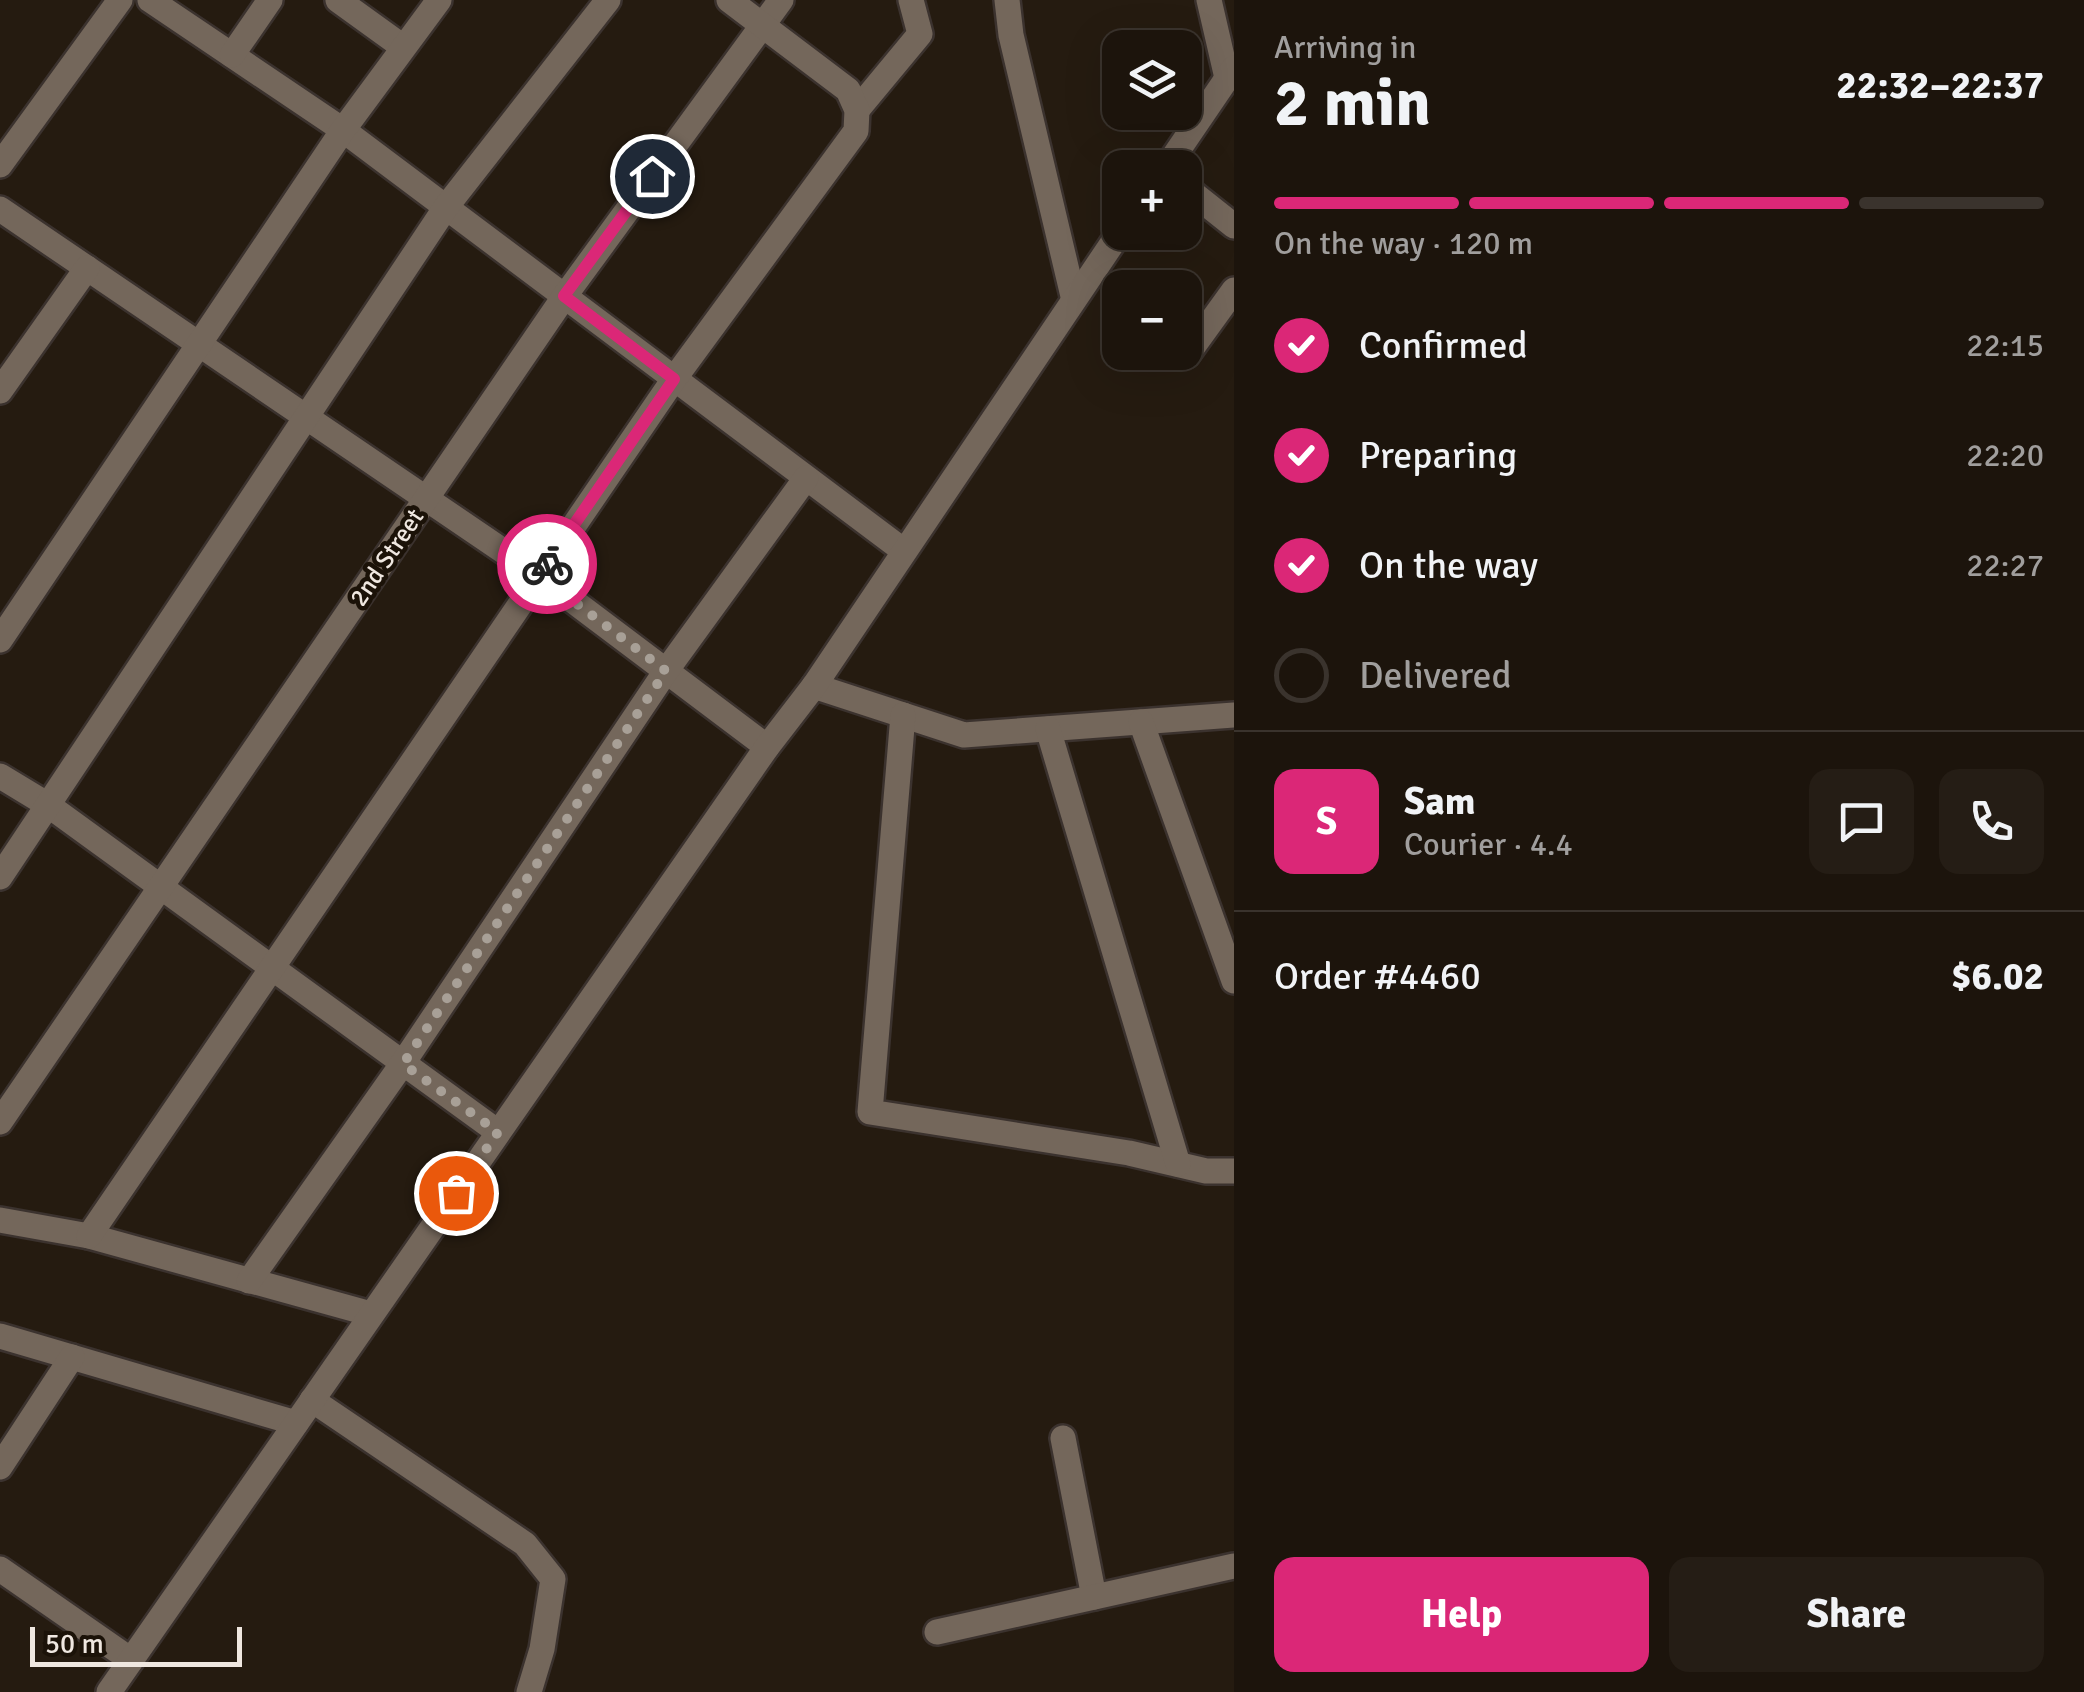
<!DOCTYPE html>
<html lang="en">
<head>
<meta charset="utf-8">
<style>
	body { margin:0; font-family:Signika,sans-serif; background:#251d15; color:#f1f3f6; height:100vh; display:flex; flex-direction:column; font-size:38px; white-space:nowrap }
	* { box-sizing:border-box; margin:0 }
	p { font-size:32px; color:#a09e9d }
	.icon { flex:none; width:55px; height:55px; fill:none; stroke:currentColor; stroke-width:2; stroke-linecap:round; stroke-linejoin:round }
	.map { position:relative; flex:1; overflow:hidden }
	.sheet { display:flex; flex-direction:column; background:#1c140c; width:850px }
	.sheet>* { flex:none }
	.fabs { position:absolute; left:1102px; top:30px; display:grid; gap:20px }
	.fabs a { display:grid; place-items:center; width:100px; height:100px; border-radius:20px; background:#1c140c; box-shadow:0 10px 40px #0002,0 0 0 2px #3a332d; font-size:50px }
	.scale { position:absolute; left:30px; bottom:25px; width:212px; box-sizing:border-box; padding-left:10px; border:5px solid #efe7e0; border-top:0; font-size:28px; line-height:35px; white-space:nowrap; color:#efe7e0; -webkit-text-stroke:8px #1b1208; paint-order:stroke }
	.pin { position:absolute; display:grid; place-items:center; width:85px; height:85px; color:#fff; margin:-42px; border:5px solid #fff; border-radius:50%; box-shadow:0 2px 10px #0007 }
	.courier { position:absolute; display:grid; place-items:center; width:100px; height:100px; margin:-50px; border:8px solid #db2777; border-radius:50%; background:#fff; color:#222; box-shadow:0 2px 12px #0007 }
	.summary em { font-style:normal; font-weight:700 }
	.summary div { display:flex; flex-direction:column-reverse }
	.summary { display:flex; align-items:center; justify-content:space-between; height:170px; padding:0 40px }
	h1 { font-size:65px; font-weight:700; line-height:75px }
	.bar { display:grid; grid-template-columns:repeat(4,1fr); gap:15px 10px; align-content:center; height:120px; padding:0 40px }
	.bar i { height:12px; border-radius:8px; background:#3a332d }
	.bar .on { background:#db2777 }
	.bar p { grid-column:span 4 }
	.line { display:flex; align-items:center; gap:25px; padding:0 40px; border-top:2px solid #3a332d }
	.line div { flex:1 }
	.round { display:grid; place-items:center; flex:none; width:105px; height:105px; border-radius:20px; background:#251d15 }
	ol { padding:0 40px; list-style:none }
	li { display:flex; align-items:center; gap:30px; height:110px }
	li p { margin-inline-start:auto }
	li .icon { padding:10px; border-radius:50%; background:#db2777; color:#fff; stroke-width:4 }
	li:last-child { color:#a09e9d }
	li i { width:55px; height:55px; border:5px solid #3a332d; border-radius:50% }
	.button { display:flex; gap:20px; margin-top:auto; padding:20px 40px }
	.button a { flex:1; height:115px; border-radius:20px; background:#db2777; color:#fff; font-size:40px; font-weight:700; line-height:115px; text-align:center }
	.button a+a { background:#251d15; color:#f1f3f6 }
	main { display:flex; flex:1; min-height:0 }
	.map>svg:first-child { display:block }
</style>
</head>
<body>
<main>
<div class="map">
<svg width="1234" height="1692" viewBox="0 0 1234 1692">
	<rect width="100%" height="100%" fill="#251b10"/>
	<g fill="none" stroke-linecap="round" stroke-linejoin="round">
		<defs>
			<g id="minor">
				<path d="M150 0 343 130 904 551"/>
				<path d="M338 0 403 47"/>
				<path d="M1007 0 1011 35 1073 296"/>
				<path d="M1209 0 1227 78"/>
				<path d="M232 55 270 0"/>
				<path d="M857 110 920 34 911 0"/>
				<path d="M0 165 120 0"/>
				<path d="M1166 168 1234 68"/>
				<path d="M1185 187 1234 226"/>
				<path d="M0 209 540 576 767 747"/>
				<path d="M1187 355 1234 290"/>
				<path d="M0 391 87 268"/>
				<path d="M0 640 343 130 439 0"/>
				<path d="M814 686 964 735 1234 715"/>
				<path d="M903 715 870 1112 1129 1153 1206 1171H1234"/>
				<path d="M1141 722 1234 981"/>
				<path d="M1048 729 1178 1164"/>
				<path d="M0 776 48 805 498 1132"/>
				<path d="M0 877 446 207 608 0"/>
				<path d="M0 1122 564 297 781 0"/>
				<path d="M0 1220 89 1236 371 1314"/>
				<path d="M89 1236 674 379 856 131 857 110 848 90 729 0"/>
				<path d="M249 1281 403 1063 666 671 806 478"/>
				<path d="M0 1336 296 1423"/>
				<path d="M312 1400 525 1544 553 1579 542 1649 529 1692"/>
				<path d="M1063 1438 1094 1597"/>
				<path d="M0 1467 72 1357"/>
				<path d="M0 1569 131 1660"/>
				<path d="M937 1632 1234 1566"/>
				<path d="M109 1692 767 747 814 686 1120 232"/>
			</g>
		</defs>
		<use href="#minor" stroke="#3b322e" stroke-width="30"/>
		<use href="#minor" stroke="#74675b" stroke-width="25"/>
	</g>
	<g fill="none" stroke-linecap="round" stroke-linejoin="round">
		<path stroke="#a8a097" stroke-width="10" stroke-dasharray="0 18" d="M456 1193 498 1132 403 1064 666 671 540 576 547 564"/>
		<path stroke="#db2777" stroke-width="12" d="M547 564 674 379 564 296 652 176"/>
	</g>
	<g text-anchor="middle" stroke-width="9" stroke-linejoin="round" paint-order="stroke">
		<g font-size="25" fill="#efe7e0" stroke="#1b1208">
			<text transform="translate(386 557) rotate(-56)" y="9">2nd Street</text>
		</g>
	</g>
</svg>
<div class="fabs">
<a><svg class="icon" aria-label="layers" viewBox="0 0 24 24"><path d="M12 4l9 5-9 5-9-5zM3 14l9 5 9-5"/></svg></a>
<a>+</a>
<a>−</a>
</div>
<div class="scale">50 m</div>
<div class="pin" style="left:456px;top:1193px;background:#ea580c"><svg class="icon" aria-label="bag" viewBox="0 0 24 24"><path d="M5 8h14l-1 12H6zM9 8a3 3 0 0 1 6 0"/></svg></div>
<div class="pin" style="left:652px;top:176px;background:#1f2937"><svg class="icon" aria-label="home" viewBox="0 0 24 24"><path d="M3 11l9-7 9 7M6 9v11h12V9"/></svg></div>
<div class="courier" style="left:547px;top:564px"><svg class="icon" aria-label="bike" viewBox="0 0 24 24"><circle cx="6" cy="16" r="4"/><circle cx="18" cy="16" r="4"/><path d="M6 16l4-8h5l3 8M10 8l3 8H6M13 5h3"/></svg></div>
</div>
<section class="sheet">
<div class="summary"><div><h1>2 min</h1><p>Arriving in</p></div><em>22:32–22:37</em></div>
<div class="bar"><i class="on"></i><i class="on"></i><i class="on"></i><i></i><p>On the way · 120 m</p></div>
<ol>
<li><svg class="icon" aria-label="check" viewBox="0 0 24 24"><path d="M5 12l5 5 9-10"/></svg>Confirmed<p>22:15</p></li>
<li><svg class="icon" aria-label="check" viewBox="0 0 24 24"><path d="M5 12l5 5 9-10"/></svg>Preparing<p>22:20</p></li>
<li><svg class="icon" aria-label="check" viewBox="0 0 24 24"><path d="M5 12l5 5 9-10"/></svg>On the way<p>22:27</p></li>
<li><i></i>Delivered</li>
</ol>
<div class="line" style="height:180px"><b class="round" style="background:#db2777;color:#fff">S</b><div><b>Sam</b><p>Courier · 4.4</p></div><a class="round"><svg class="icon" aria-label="chat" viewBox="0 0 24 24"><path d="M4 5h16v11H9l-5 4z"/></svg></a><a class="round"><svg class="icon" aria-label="phone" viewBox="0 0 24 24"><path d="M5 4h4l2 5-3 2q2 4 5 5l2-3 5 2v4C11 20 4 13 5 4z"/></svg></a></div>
<div class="line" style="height:130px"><div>Order #4460</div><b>$6.02</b></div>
<div class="button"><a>Help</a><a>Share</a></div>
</section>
</main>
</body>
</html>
